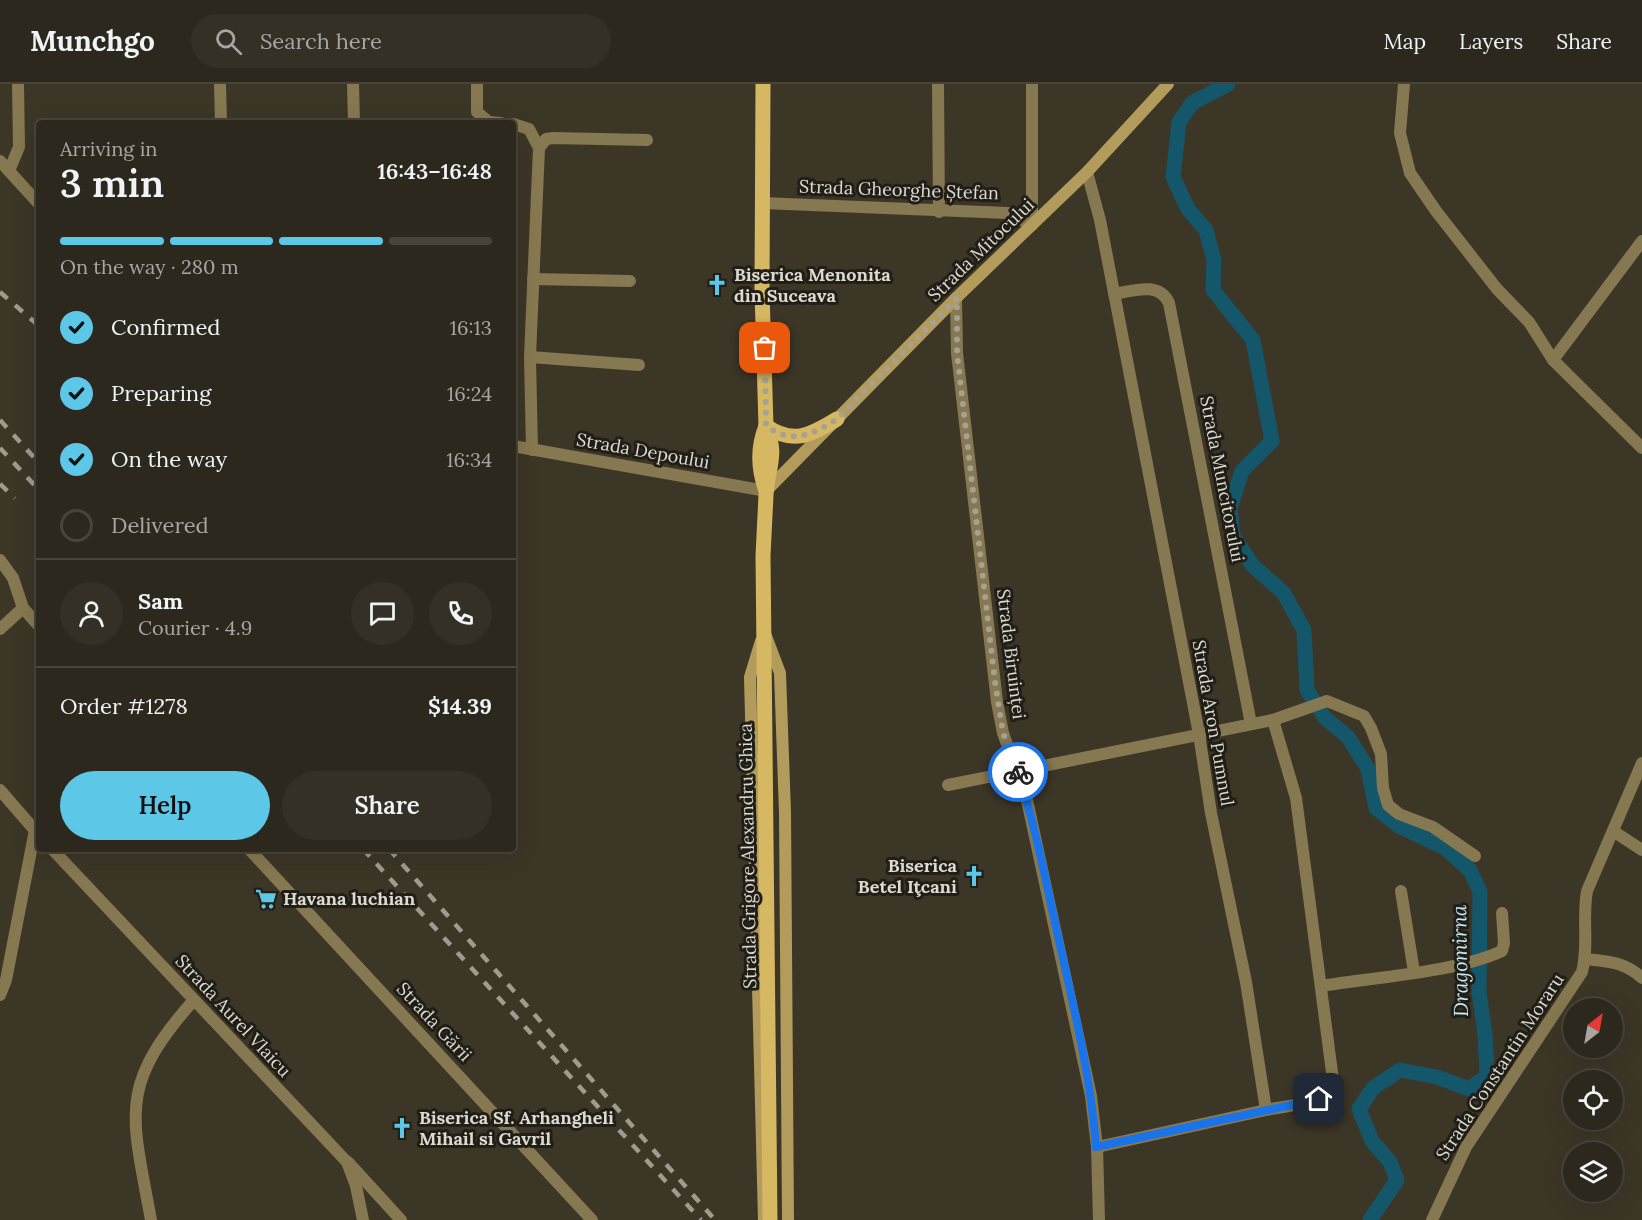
<!DOCTYPE html>
<html lang="en">
<head>
<meta charset="utf-8">
<style>
	body { margin:0; font-family:Lora,serif; background:#353026; color:#f1f3f6; height:100vh; display:flex; flex-direction:column; font-size:22px; white-space:nowrap }
	* { box-sizing:border-box; margin:0 }
	p { font-size:20px; color:#a7a6a4 }
	.icon { flex:none; width:33px; height:33px; fill:none; stroke:currentColor; stroke-width:2; stroke-linecap:round; stroke-linejoin:round }
	.map { position:relative; flex:1; overflow:hidden }
	.details { position:absolute; left:36px; top:36px; width:480px; height:732px; display:flex; flex-direction:column; background:#2d281d; border-radius:6px; box-shadow:0 6px 24px #0002,0 0 0 2px #48443b }
	.details>* { flex:none }
	.needle { width:39px; rotate:31deg }
	.fabs { position:absolute; left:1563px; top:914px; display:grid; gap:12px }
	.fabs a { display:grid; place-items:center; width:60px; height:60px; border-radius:50%; background:#2d281d; box-shadow:0 6px 24px #0002,0 0 0 2px #48443b; font-size:30px }
	.pin { position:absolute; display:grid; place-items:center; width:51px; height:51px; color:#fff; margin:-26px; border-radius:12px; box-shadow:0 3px 9px #0006 }
	.courier { position:absolute; display:grid; place-items:center; width:60px; height:60px; margin:-30px; border:4px solid #1a73e8; border-radius:50%; background:#fff; color:#222; box-shadow:0 2px 8px #0007 }
	.summary em { font-style:normal; font-weight:600 }
	.summary div { display:flex; flex-direction:column-reverse }
	.summary { display:flex; align-items:center; justify-content:space-between; height:102px; padding:0 24px }
	h1 { font-size:39px; font-weight:600; line-height:45px }
	.bar { display:grid; grid-template-columns:repeat(4,1fr); gap:9px 6px; align-content:center; height:72px; padding:0 24px }
	.bar i { height:8px; border-radius:4px; background:#48443b }
	.bar .current { background:#5dc7e8 }
	.bar p { grid-column:span 4 }
	.line { display:flex; align-items:center; gap:15px; padding:0 24px; border-top:2px solid #48443b }
	.line div { flex:1 }
	.round { display:grid; place-items:center; flex:none; width:63px; height:63px; border-radius:32px; background:#353026 }
	ol { padding:0 24px; list-style:none }
	li { display:flex; align-items:center; gap:18px; height:66px }
	li p { margin-inline-start:auto }
	li .icon { padding:6px; border-radius:50%; background:#5dc7e8; color:#111; stroke-width:4 }
	li:last-child { color:#a7a6a4 }
	li i { width:33px; height:33px; border:3px solid #48443b; border-radius:50% }
	.primary-button { display:flex; gap:12px; margin-top:auto; padding:12px 24px }
	.primary-button a { flex:1; height:69px; border-radius:36px; background:#5dc7e8; color:#111; font-size:24px; font-weight:600; line-height:69px; text-align:center }
	.primary-button a+a { background:#353026; color:#f1f3f6 }
	header { display:flex; align-items:center; gap:36px; box-sizing:border-box; height:84px; padding:0 30px; background:#2d281d; border-bottom:2px solid #48443b }
	header strong { font-size:28px }
	nav { display:flex; gap:33px; margin-inline-start:auto; font-size:21px }
	.search { width:420px; height:54px; background:#353026; display:flex; align-items:center; gap:15px; box-sizing:border-box; padding:0 21px; border-radius:33px; color:#a7a6a4; font-size:22px }
	.map>svg:first-child { display:block }
</style>
</head>
<body>
<header>
<strong>Munchgo</strong>
<div class="search"><svg class="icon" aria-label="search" viewBox="0 0 24 24"><circle cx="10" cy="10" r="6"/><path d="M15 15l6 6"/></svg>Search here</div>
<nav><a>Map</a><a>Layers</a><a>Share</a></nav>
</header>
<div class="map">
<svg width="1642" height="1136" viewBox="0 0 1642 1136">
	<rect width="100%" height="100%" fill="#3c3627"/>
	<g fill="none" stroke-linecap="round" stroke-linejoin="round">
		<path stroke="#14576a" stroke-width="15" d="M1228 0 1192 19 1179 38 1173 93 1188 125 1206 146 1214 176 1213 206 1253 256 1272 357 1242 387 1230 424 1233 452 1253 482 1283 508 1304 546 1307 606 1325 634 1348 653 1368 685 1376 724 1399 742 1445 764 1470 786 1480 808 1479 908 1485 950 1487 992 1469 1005 1437 993 1400 986 1373 1004 1359 1025 1372 1057 1390 1078 1397 1096 1370 1136"/>
		<g stroke="#867850" stroke-width="12">
			<path d="M220 0 221 39"/>
			<path d="M353 0 354 39"/>
			<path d="M477 0V28L489 38 501 39"/>
			<path d="M938 0 939 128"/>
			<path d="M1404 0 1400 49 1410 89 1436 127 1497 205 1529 238 1553 276 1642 364"/>
			<path d="M513 40 529 45 539 64"/>
			<path d="M0 77 39 120"/>
			<path d="M9 87 19 63 18 0"/>
			<path d="M762 119 1008 129 1032 141"/>
			<path d="M1032 141V0"/>
			<path d="M533 195 630 197"/>
			<path d="M1114 210C1133 207 1159 197 1169 219L1251 640"/>
			<path d="M530 273 639 281"/>
			<path d="M1553 276 1642 157"/>
			<path d="M513 362 766 407"/>
			<path d="M532 366 530 273 539 64 546 55 553 54 647 56"/>
			<path d="M0 476 13 494 23 524"/>
			<path d="M948 701 1273 636 1327 617 1364 632 1371 644 1381 670 1383 704 1388 721 1399 730 1433 743 1475 772"/>
			<path d="M1613 747 1642 766"/>
			<path d="M1401 807 1414 888"/>
			<path d="M1585 875C1607 877 1625 878 1642 894"/>
			<path d="M1321 902C1374 893 1454 889 1502 867L1504 859 1502 829"/>
			<path d="M0 911 6 896 35 746"/>
			<path d="M1266 1026C1294 1020 1319 1023 1333 996L1296 714 1273 636"/>
			<path d="M348 1078 401 1136"/>
			<path d="M151 1136C132 1031 117 1003 193 917"/>
			<path d="M1432 1136 1466 1063 1582 888C1589 862 1582 834 1587 807L1642 679"/>
		</g>
		<g stroke="#867850" stroke-width="12">
			<path d="M1087 88 1100 136 1199 650 1211 729 1246 898 1266 1026 1097 1063"/>
			<path d="M956 214 957 269 997 618 1003 649 1027 716 1091 1012 1097 1063 1099 1136"/>
			<path d="M0 545 23 524 39 542"/>
			<path d="M0 706 39 751"/>
			<path d="M52 765 347 1078 356 1102 363 1136"/>
			<path d="M249 765 592 1136"/>
		</g>
		<g stroke="#b39c5b" stroke-width="12">
			<path d="M766 407 956 214 1087 88 1168 0"/>
			<path d="M766 552 780 589 785 728 788 1136"/>
			<path d="M761 557 750 593 764 1136"/>
		</g>
		<g stroke="#d6b862" stroke-width="15">
			<path d="M763 0 762 207 766 342C778 373 768 381 766 411 765 431 764 451 763 472L770 1136"/>
			<path d="M766 342C793 361 811 351 837 335"/>
			<path d="M766 342C757 364 758 385 766 407"/>
		</g>
		<g stroke="#9f9b8f" stroke-width="4.5" stroke-dasharray="10 10" stroke-linecap="butt">
			<path d="M0 208 39 242"/>
			<path d="M0 336 39 379"/>
			<path d="M0 364 39 406"/>
			<path d="M0 400 15 414"/>
			<path d="M363 765 701 1136"/>
			<path d="M389 765 715 1136"/>
		</g>
	</g>
	<g fill="none" stroke-linecap="round" stroke-linejoin="round">
		<path stroke="#a5a195" stroke-width="6" stroke-dasharray="0 10.8" d="M765 264 766 342C793 361 811 351 837 335L957 214V269L995 598 1003 649 1018 688"/>
		<path stroke="#1a73e8" stroke-width="8" d="M1018 688C1036 744 1047 803 1060 861 1075 928 1091 995 1096 1063L1319 1015"/>
	</g>
	<defs>
		<symbol id="church-bare" viewBox="-9 -9 18 18"><path d="M-1.2-6h2.4v3.5h3.3v2.4h-3.3V6h-2.4V-.1h-3.3v-2.4h3.3Z" fill="#5dc7e8" stroke="#201e17" stroke-width="2.5" paint-order="stroke"/></symbol>
		<symbol id="supermarket-bare" viewBox="-9 -9 18 18"><path d="M-6-5.5h2.5l.6 2H6L4.5 2H-2.5L-4.4-4H-6ZM-1.5 3.2a1.3 1.3 0 1 0 .1 0ZM3 3.2a1.3 1.3 0 1 0 .1 0Z" fill="#5dc7e8" stroke="#201e17" stroke-width="2.5" paint-order="stroke"/></symbol>
	</defs>
	<g fill-rule="evenodd">
		<use href="#church-bare" x="702" y="186" width="30" height="30"/>
		<use href="#church-bare" x="959" y="777" width="30" height="30"/>
		<use href="#supermarket-bare" x="251" y="800" width="30" height="30"/>
		<use href="#church-bare" x="387" y="1029" width="30" height="30"/>
	</g>
	<g text-anchor="middle" stroke-width="6" stroke-linejoin="round" paint-order="stroke">
		<g font-size="18" fill="#dddad0" stroke="#201e17">
			<text transform="translate(899 106) rotate(2)" y="6">Strada Gheorghe Ștefan</text>
			<text transform="translate(981 166) rotate(-44)" y="6">Strada Mitocului</text>
			<text transform="translate(643 367) rotate(10)" y="6">Strada Depoului</text>
			<text transform="translate(1222 395) rotate(79)" y="6">Strada Muncitorului</text>
			<text transform="translate(1011 570) rotate(83)" y="6">Strada Biruinței</text>
			<text transform="translate(1213 639) rotate(80)" y="6">Strada Aron Pumnul</text>
			<text transform="translate(748 772) rotate(-91)" y="6">Strada Grigore Alexandru Ghica</text>
			<text transform="translate(233 932) rotate(47)" y="6">Strada Aurel Vlaicu</text>
			<text transform="translate(434 938) rotate(47)" y="6">Strada Gării</text>
			<text transform="translate(1500 983) rotate(-57)" y="6">Strada Constantin Moraru</text>
		</g>
		<g font-size="18" font-weight="bold" fill="#dddad0" stroke="#201e17" text-anchor="start">
			<text x="734" y="197">Biserica Menonita<tspan x="734" dy="21">din Suceava</tspan></text>
			<text x="957" y="788" text-anchor="end">Biserica<tspan x="957" dy="21">Betel Iţcani</tspan></text>
			<text x="283" y="821">Havana luchian</text>
			<text x="419" y="1040">Biserica Sf. Arhangheli<tspan x="419" dy="21">Mihail si Gavril</tspan></text>
		</g>
		<g font-size="20" font-style="italic" fill="#c7eaf7" stroke="#201e17">
			<text transform="translate(1460 877) rotate(-91)" y="7">Dragomirna</text>
		</g>
	</g>
</svg>
<div class="fabs">
<a><svg class="needle" viewBox="-14 -14 28 28"><path d="M0-13l5 13h-10z" fill="#e53935"/><path d="M0 13l5-13h-10z" fill="#a7a6a4"/></svg></a>
<a><svg class="icon" aria-label="locate" viewBox="0 0 24 24"><circle cx="12" cy="12" r="6"/><path d="M12 2v4M12 18v4M2 12h4M18 12h4"/></svg></a>
<a><svg class="icon" aria-label="layers" viewBox="0 0 24 24"><path d="M12 4l9 5-9 5-9-5zM3 14l9 5 9-5"/></svg></a>
</div>
<div class="pin" style="left:765px;top:264px;background:#ea580c"><svg class="icon" aria-label="bag" viewBox="0 0 24 24"><path d="M5 8h14l-1 12H6zM9 8a3 3 0 0 1 6 0"/></svg></div>
<div class="pin" style="left:1319px;top:1015px;background:#1f2937"><svg class="icon" aria-label="home" viewBox="0 0 24 24"><path d="M3 11l9-7 9 7M6 9v11h12V9"/></svg></div>
<div class="courier" style="left:1018px;top:688px"><svg class="icon" aria-label="bike" viewBox="0 0 24 24"><circle cx="6" cy="16" r="4"/><circle cx="18" cy="16" r="4"/><path d="M6 16l4-8h5l3 8M10 8l3 8H6M13 5h3"/></svg></div>
<section class="details">
<div class="summary"><div><h1>3 min</h1><p>Arriving in</p></div><em>16:43–16:48</em></div>
<div class="bar"><i class="current"></i><i class="current"></i><i class="current"></i><i></i><p>On the way · 280 m</p></div>
<ol>
<li><svg class="icon" aria-label="check" viewBox="0 0 24 24"><path d="M5 12l5 5 9-10"/></svg>Confirmed<p>16:13</p></li>
<li><svg class="icon" aria-label="check" viewBox="0 0 24 24"><path d="M5 12l5 5 9-10"/></svg>Preparing<p>16:24</p></li>
<li><svg class="icon" aria-label="check" viewBox="0 0 24 24"><path d="M5 12l5 5 9-10"/></svg>On the way<p>16:34</p></li>
<li><i></i>Delivered</li>
</ol>
<div class="line" style="height:108px"><a class="round"><svg class="icon" aria-label="person" viewBox="0 0 24 24"><circle cx="12" cy="8" r="4"/><path d="M4 21q1-7 8-7t8 7"/></svg></a><div><b>Sam</b><p>Courier · 4.9</p></div><a class="round"><svg class="icon" aria-label="chat" viewBox="0 0 24 24"><path d="M4 5h16v11H9l-5 4z"/></svg></a><a class="round"><svg class="icon" aria-label="phone" viewBox="0 0 24 24"><path d="M5 4h4l2 5-3 2q2 4 5 5l2-3 5 2v4C11 20 4 13 5 4z"/></svg></a></div>
<div class="line" style="height:78px"><div>Order #1278</div><b>$14.39</b></div>
<div class="primary-button"><a>Help</a><a>Share</a></div>
</section>
</div>
</body>
</html>
